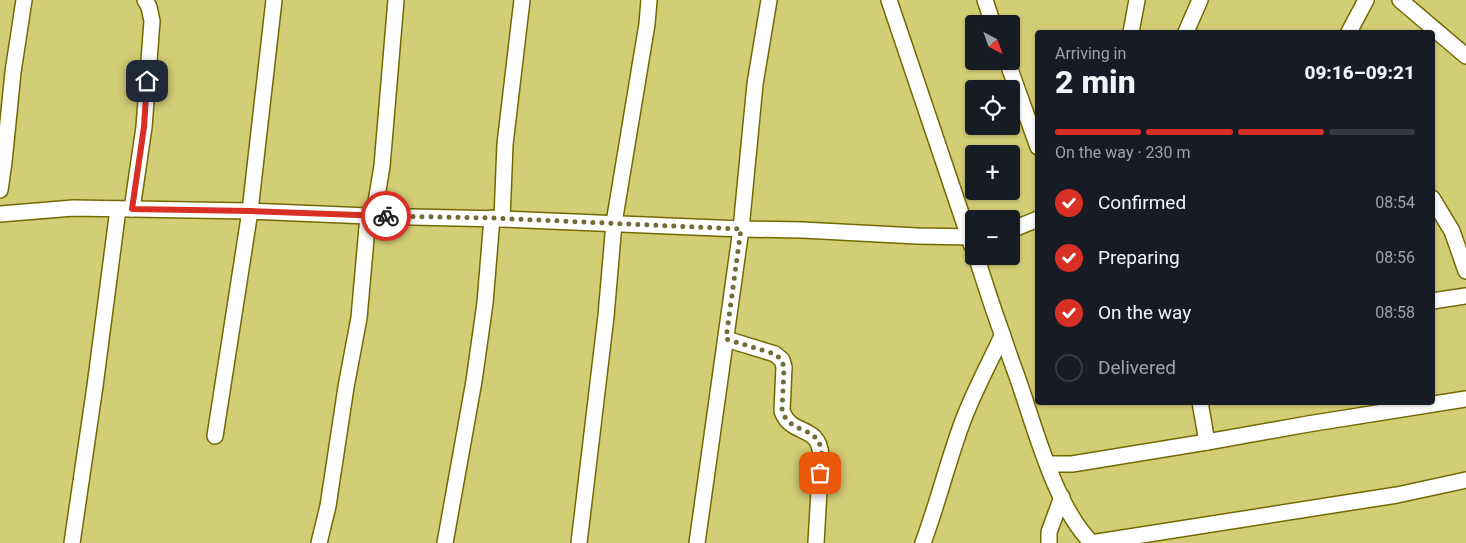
<!DOCTYPE html>
<html lang="en">
<head>
<meta charset="utf-8">
<style>
	body { margin:0; font-family:Roboto,sans-serif; background:#20242c; color:#f1f3f6; height:100vh; display:flex; flex-direction:column; font-size:19px; white-space:nowrap }
	* { box-sizing:border-box; margin:0 }
	p { font-size:16px; color:#9ea1a6 }
	.icon { flex:none; width:28px; height:28px; fill:none; stroke:currentColor; stroke-width:2; stroke-linecap:round; stroke-linejoin:round }
	.map { position:relative; flex:1; overflow:hidden }
	.details { position:absolute; left:1035px; top:30px; width:400px; height:375px; display:flex; flex-direction:column; background:#171b24; border-radius:5px; box-shadow:0 1px 4px #0004 }
	.details>* { flex:none }
	.needle { width:32px; rotate:139deg }
	.buttons { position:absolute; left:965px; top:15px; display:grid; gap:10px }
	.buttons a { display:grid; place-items:center; width:55px; height:55px; border-radius:5px; background:#171b24; box-shadow:0 1px 4px #0004; font-size:25px }
	.pin { position:absolute; display:grid; place-items:center; width:42px; height:42px; color:#fff; margin:-21px; border-radius:10px; box-shadow:0 2px 8px #0006 }
	.courier { position:absolute; display:grid; place-items:center; width:50px; height:50px; margin:-25px; border:4px solid #d93025; border-radius:50%; background:#fff; color:#222; box-shadow:0 1px 6px #0007 }
	.summary em { font-style:normal; font-weight:800 }
	.summary div { display:flex; flex-direction:column-reverse }
	.summary { display:flex; align-items:center; justify-content:space-between; height:85px; padding:0 20px }
	h1 { font-size:32px; font-weight:800; line-height:38px }
	.bar { display:grid; grid-template-columns:repeat(4,1fr); gap:8px 5px; align-content:center; height:60px; padding:0 20px }
	.bar i { height:6px; border-radius:4px; background:#363941 }
	.bar .active { background:#d93025 }
	.bar p { grid-column:span 4 }
	ol { padding:0 20px; list-style:none }
	li { display:flex; align-items:center; gap:15px; height:55px }
	li p { margin-inline-start:auto }
	li .icon { padding:5px; border-radius:50%; background:#d93025; color:#fff; stroke-width:4 }
	li:last-child { color:#9ea1a6 }
	li i { width:28px; height:28px; border:2px solid #363941; border-radius:50% }
	.map>svg:first-child { display:block }
</style>
</head>
<body>
<div class="map">
<svg width="1466" height="543" viewBox="0 0 1466 543">
	<rect width="100%" height="100%" fill="#d3cd76"/>
	<g fill="none" stroke-linecap="round" stroke-linejoin="round">
		<defs>
			<g id="minor">
				<path d="M889 0 972 246"/>
				<path d="M985 0 993 24"/>
				<path d="M1400 0 1466 56"/>
				<path d="M1131 32 1137 0"/>
				<path d="M1186 32 1200 0"/>
				<path d="M1349 32 1366 0"/>
				<path d="M1007 61 1038 147"/>
				<path d="M0 190 4 162 13 72 24 0"/>
				<path d="M1432 198 1452 231 1466 271"/>
				<path d="M132 209 144 127 152 21 149 7 145 0"/>
				<path d="M0 214 73 208 250 211 368 216 502 219 741 229 802 230 917 236 974 237"/>
				<path d="M502 219 505 144 522 0"/>
				<path d="M1011 230 1038 219"/>
				<path d="M976 256C985 283 993 310 1003 336 1009 356 1017 375 1023 394 1038 439 1058 510 1092 543"/>
				<path d="M1432 301 1466 296"/>
				<path d="M726 339 775 354 782 360 784 367 782 411C791 437 819 423 821 456L816 543"/>
				<path d="M1200 402 1207 442"/>
				<path d="M215 436 250 211 274 0"/>
				<path d="M1048 464H1072L1207 442 1308 424 1466 399"/>
				<path d="M72 543 95 386 118 209"/>
				<path d="M319 543 328 506 346 387 359 318 368 216 375 208 382 166 396 0"/>
				<path d="M445 543 474 381 485 303 492 218"/>
				<path d="M579 543 606 316 614 223 647 24 649 0"/>
				<path d="M697 543 741 229 755 84 769 0"/>
				<path d="M923 543C937 505 947 465 961 426 972 395 988 366 1002 336"/>
				<path d="M1049 543V532L1062 497"/>
				<path d="M1091 543 1397 495 1466 480"/>
			</g>
		</defs>
		<use href="#minor" stroke="#726a00" stroke-width="18"/>
		<use href="#minor" stroke="#fff" stroke-width="15"/>
	</g>
	<g fill="none" stroke-linecap="round" stroke-linejoin="round">
		<path stroke="#706d36" stroke-width="5" stroke-dasharray="0 9" d="M386 216 492 218 741 229 726 339 775 354 782 360 784 368 782 411C790 433 813 426 820 445 823 454 821 464 820 473"/>
		<path stroke="#d93025" stroke-width="6" d="M147 81 144 127 132 209 250 211 386 216"/>
	</g>
</svg>
<div class="buttons">
<a><svg class="needle" viewBox="-14 -14 28 28"><path d="M0-13l5 13h-10z" fill="#e53935"/><path d="M0 13l5-13h-10z" fill="#9ea1a6"/></svg></a>
<a><svg class="icon" aria-label="locate" viewBox="0 0 24 24"><circle cx="12" cy="12" r="6"/><path d="M12 2v4M12 18v4M2 12h4M18 12h4"/></svg></a>
<a>+</a>
<a>−</a>
</div>
<div class="pin" style="left:820px;top:473px;background:#ea580c"><svg class="icon" aria-label="bag" viewBox="0 0 24 24"><path d="M5 8h14l-1 12H6zM9 8a3 3 0 0 1 6 0"/></svg></div>
<div class="pin" style="left:147px;top:81px;background:#1f2937"><svg class="icon" aria-label="home" viewBox="0 0 24 24"><path d="M3 11l9-7 9 7M6 9v11h12V9"/></svg></div>
<div class="courier" style="left:386px;top:216px"><svg class="icon" aria-label="bike" viewBox="0 0 24 24"><circle cx="6" cy="16" r="4"/><circle cx="18" cy="16" r="4"/><path d="M6 16l4-8h5l3 8M10 8l3 8H6M13 5h3"/></svg></div>
<section class="details">
<div class="summary"><div><h1>2 min</h1><p>Arriving in</p></div><em>09:16–09:21</em></div>
<div class="bar"><i class="active"></i><i class="active"></i><i class="active"></i><i></i><p>On the way · 230 m</p></div>
<ol>
<li><svg class="icon" aria-label="check" viewBox="0 0 24 24"><path d="M5 12l5 5 9-10"/></svg>Confirmed<p>08:54</p></li>
<li><svg class="icon" aria-label="check" viewBox="0 0 24 24"><path d="M5 12l5 5 9-10"/></svg>Preparing<p>08:56</p></li>
<li><svg class="icon" aria-label="check" viewBox="0 0 24 24"><path d="M5 12l5 5 9-10"/></svg>On the way<p>08:58</p></li>
<li><i></i>Delivered</li>
</ol>
</section>
</div>
</body>
</html>
